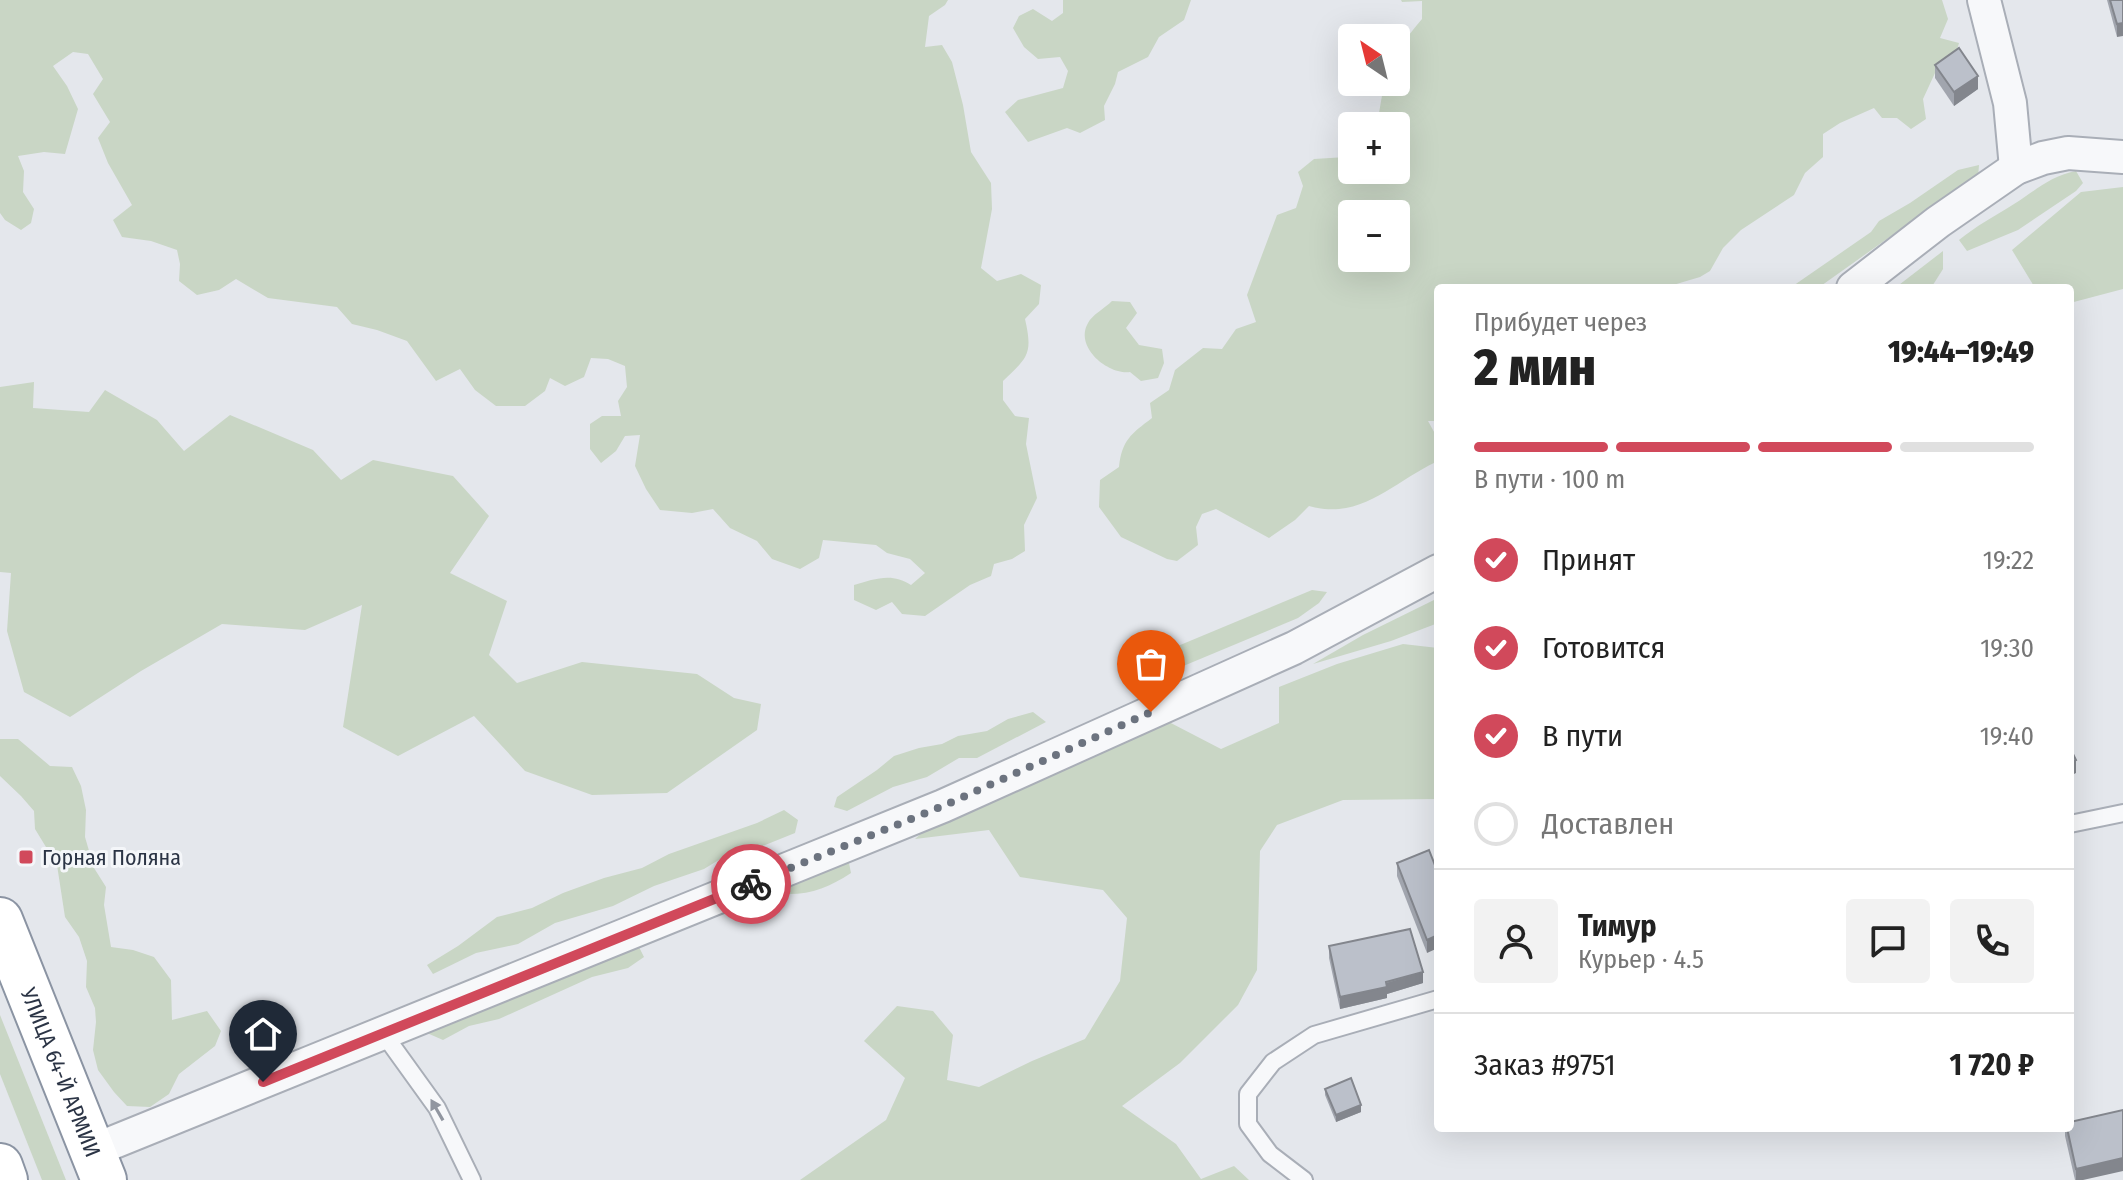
<!DOCTYPE html>
<html lang="ru">
<head>
<meta charset="utf-8">
<style>
	body { margin:0; font-family:"Fira Sans Condensed",sans-serif; background:#f2f2f2; color:#222; height:100vh; display:flex; flex-direction:column; font-size:30px; white-space:nowrap }
	* { box-sizing:border-box; margin:0 }
	p { font-size:26px; color:#767676 }
	.icon { flex:none; width:44px; height:44px; fill:none; stroke:currentColor; stroke-width:2; stroke-linecap:round; stroke-linejoin:round }
	.map { position:relative; flex:1; overflow:hidden }
	.panel { position:absolute; left:1434px; top:284px; width:640px; height:848px; display:flex; flex-direction:column; background:#fff; border-radius:8px; box-shadow:0 8px 32px #0002 }
	.panel>* { flex:none }
	.needle { width:52px; rotate:325deg }
	.fabs { position:absolute; left:1338px; top:24px; display:grid; gap:16px }
	.fabs a { display:grid; place-items:center; width:72px; height:72px; border-radius:8px; background:#fff; box-shadow:0 8px 32px #0002; font-size:40px }
	.pin { position:absolute; display:grid; place-items:center; width:68px; height:68px; color:#fff; margin:-82px -34px; border-radius:50% 50% 50% 0; rotate:-45deg; box-shadow:0 0 8px #0007 }
	.pin .icon { rotate:45deg }
	.courier { position:absolute; display:grid; place-items:center; width:80px; height:80px; margin:-40px; border:6px solid #d1495b; border-radius:50%; background:#fff; color:#222; box-shadow:0 2px 10px #0007 }
	.summary em { font-style:normal; font-weight:800 }
	.summary div { display:flex; flex-direction:column-reverse }
	.summary { display:flex; align-items:center; justify-content:space-between; height:136px; padding:0 40px }
	h1 { font-size:52px; font-weight:800; line-height:60px }
	.bar { display:grid; grid-template-columns:repeat(4,1fr); gap:12px 8px; align-content:center; height:96px; padding:0 40px }
	.bar i { height:10px; border-radius:6px; background:#e0e0e0 }
	.bar .selected { background:#d1495b }
	.bar p { grid-column:span 4 }
	.line { display:flex; align-items:center; gap:20px; padding:0 40px; border-top:2px solid #e0e0e0 }
	.line div { flex:1 }
	.round { display:grid; place-items:center; flex:none; width:84px; height:84px; border-radius:8px; background:#f2f2f2 }
	ol { padding:0 40px; list-style:none }
	li { display:flex; align-items:center; gap:24px; height:88px }
	li p { margin-inline-start:auto }
	li .icon { padding:8px; border-radius:50%; background:#d1495b; color:#fff; stroke-width:4 }
	li:last-child { color:#767676 }
	li i { width:44px; height:44px; border:4px solid #e0e0e0; border-radius:50% }
	.map>svg:first-child { display:block }
</style>
</head>
<body>
<div class="map">
<svg width="2123" height="1180" viewBox="0 0 2123 1180">
	<rect width="100%" height="100%" fill="#e4e7ec"/>
	<g fill="#c9d6c5" fill-rule="evenodd">
		<path d="M0 0H948L945 5 929 16 925 47 942 45 952 62 963 105 971 152 991 183 992 209 981 268 997 281 1021 274 1041 285 1039 304 1025 319C1033 354 1028 357 1003 381V400L1015 416 1029 418 1026 444 1037 498 1024 525 1025 551 1012 559 994 564 991 576 970 585 925 616 902 614 892 602 876 610 854 600V585C874 579 892 572 911 585L925 573 910 559 887 553 876 545 823 540 819 558 800 569 772 559 757 541 730 528 713 509 692 513 660 510 646 489 635 466 640 435 625 436 616 451 601 463 590 449V424L602 416H621L618 401 627 387 625 366 608 359 591 358 584 377 565 386 550 378 545 391 525 406H496L475 390 460 369 436 381 407 341 377 330 352 324 337 307 268 298 236 279 219 290 197 295 179 281 180 264 177 250 151 241 122 237 113 220 132 205 108 163 98 138 110 122 93 94 103 79 88 54 73 52 53 66 67 86 78 109 65 154 44 152 18 156 24 171 23 192 34 209 31 223 21 230 5 220 0 213Z"/>
		<path d="M1063 0H1191L1184 20 1159 37 1148 57 1118 72 1115 84 1104 106 1105 120 1080 133 1067 128 1028 142 1005 112 1018 100 1063 88 1068 71 1060 57 1038 59 1024 47 1013 28 1019 16 1033 9 1052 21 1063 13Z"/>
		<path d="M1401 0H1942L1948 19 1940 38 1959 43 1954 60 1935 73 1923 99 1926 119 1911 129 1897 118H1882L1874 108 1840 123 1823 134V157L1805 173 1794 195 1741 230 1723 248 1710 271 1700 277 1663 288H1438V421H1428L1438 439 1436 462C1393 482 1361 521 1309 506L1295 520 1269 538 1216 509 1202 514 1196 527 1198 545 1177 561 1167 559 1121 537 1099 507 1100 480 1119 467C1122 440 1131 434 1152 418L1150 403 1169 390 1175 370 1203 348 1222 349 1236 329 1256 322 1247 295 1277 215 1296 208 1303 186 1298 172 1314 159 1346 157 1351 126 1379 113 1384 84 1396 82C1396 49 1402 43 1422 19V1L1402 2ZM1352 126H1396V170H1352ZM1352 214H1396V258H1352Z"/>
		<path d="M1979 165 1978 178 1961 193 1922 214 1818 288H1790L1871 232 1879 221 1910 203 1958 170Z"/>
		<path d="M2076 171 2083 183 2076 191 2018 230 1967 251 1959 240C1976 226 1995 216 2014 204 2035 191 2050 176 2076 171Z"/>
		<path d="M2123 187V289L2070 303V288H2035L2012 250 2081 192Z"/>
		<path d="M1943 251V269L1931 288H1895Z"/>
		<path d="M1112 301 1130 302 1137 313 1126 328 1139 345 1162 349 1164 363 1158 378 1141 381 1130 372C1108 375 1074 347 1088 323 1092 315 1105 308 1112 301Z"/>
		<path d="M34 382 33 408 89 412 105 390 157 420 184 451 230 415 313 450 341 480 373 460 453 476 489 516 450 573 507 601 489 655 517 683 582 662 697 674 734 698 761 704 757 730 667 793 592 795 525 771 474 716 398 756 343 727 362 605 305 630 222 624 141 671 70 717 24 692 7 631 11 573 0 572V387Z"/>
		<path d="M1312 590 1327 592 1319 603 1298 618 1145 682 1127 685 1124 672 1173 648Z"/>
		<path d="M1438 598V623L1391 641 1313 664 1363 635Z"/>
		<path d="M1403 644 1438 648V799L1343 800 1277 825 1260 851 1257 970 1238 1005 1180 1063 1122 1106 1176 1144 1201 1179 1234 1166 1249 1180H800L886 1120 905 1078 864 1041 897 1006 933 1011 953 1035 947 1080 979 1087 1032 1061 1085 1039 1120 981 1127 918 1103 890 1020 877 989 830 915 839 938 818 1167 721 1221 749 1279 723V687L1337 664Z"/>
		<path d="M1033 712 1046 722 977 758H959L927 777 893 787 847 811 834 807 837 797 877 770 894 756 919 748 942 744 958 736 987 731 1008 719Z"/>
		<path d="M0 739H18L50 766 72 767 81 786 86 810 85 837 94 868 106 887 104 905 111 947 133 950 154 957 171 980 172 1020 207 1011 221 1031 215 1046 179 1074 169 1094 150 1107 127 1106 114 1092 98 1070 93 1050 96 1022 95 1008 86 987 87 961 79 937 65 917 57 865 35 829 34 811 21 796 0 776Z"/>
		<path d="M784 810 798 820 795 833 755 849 735 850 704 869 654 886 613 906 555 923 518 944 476 953 433 974 427 965 458 946 497 917 532 908 563 893 604 878 642 868 669 854 757 823Z"/>
		<path d="M849 863 851 873C830 887 810 895 785 894L789 885 814 872Z"/>
		<path d="M639 947 644 957 628 968 592 977 499 1019 469 1026 443 1040 427 1033 448 1020 626 948Z"/>
		<path d="M0 1015 66 1180H42L0 1074Z"/>
	</g>
	<g fill="none" stroke-linecap="round" stroke-linejoin="round">
		<defs>
			<g id="service">
				<path d="M2070 824 2123 813"/>
				<path d="M383 1033 437 1108 472 1180"/>
				<path d="M1304 1180 1270 1154 1248 1124V1094L1273 1062 1314 1035 1438 999"/>
			</g>
			<g id="minor">
				<path d="M1984 0 2010 103 2016 168"/>
				<path d="M1853 288 1938 222 2016 168 2043 158 2068 153 2123 157"/>
				<path d="M92 1151 943 806 1294 648 1438 571"/>
			</g>
			<g id="trunk">
				<path id="s1" d="M0 920 104 1180"/>
				<path d="M0 1166 5 1180"/>
			</g>
		</defs>
		<use href="#service" stroke="#a9aeb7" stroke-width="20"/>
		<use href="#minor" stroke="#a9aeb7" stroke-width="36"/>
		<use href="#trunk" stroke="#8b94a3" stroke-width="48"/>
		<use href="#service" stroke="#f7f8fa" stroke-width="16"/>
		<use href="#minor" stroke="#f7f8fa" stroke-width="32"/>
		<use href="#trunk" stroke="#fff" stroke-width="44"/>
	</g>
	<g fill="#a1a5ae">
		<path d="M2107 0H2123L2117 37Z"/>
		<path d="M1935 65 1978 89 1954 106 1935 78Z"/>
		<path d="M1429 850 1427 953 1397 876V863Z"/>
		<path d="M1329 946 1423 983 1387 994V998L1340 1009 1329 958Z"/>
		<path d="M1325 1089 1361 1112 1336 1122 1325 1095Z"/>
		<path d="M2065 1128H2070L2083 1180H2075L2065 1136Z"/>
	</g>
	<g fill="#83868d">
		<path d="M2123 23V36L2117 37V24Z"/>
		<path d="M1978 76V89L1954 106V92Z"/>
		<path d="M2076 760V773L2070 776V763Z"/>
		<path d="M1438 935V948L1427 953V940Z"/>
		<path d="M1423 972V983L1387 994V998L1340 1009V997Z"/>
		<path d="M1361 1105V1112L1336 1122V1115Z"/>
		<path d="M2123 1158V1171L2083 1180H2076V1169Z"/>
	</g>
	<g fill="#bbc0ca" stroke="#83868d" stroke-width="2">
		<path d="M2110 0H2123V23L2117 24Z"/>
		<path d="M1959 48 1978 76 1954 92 1935 65Z"/>
		<path d="M2070 748 2076 760 2070 763Z"/>
		<path d="M1429 850 1438 873V935L1427 940 1397 863Z"/>
		<path d="M1410 929 1423 972 1386 982 1387 987 1340 997 1329 946Z"/>
		<path d="M1351 1078 1361 1105 1336 1115 1325 1089Z"/>
		<path d="M2123 1110V1158L2076 1169 2067 1128H2070V1122Z"/>
	</g>
	<defs><path id="oneway-solid" d="M-6-.8H1V-3.2L6.5 0L1 3.2V.8H-6Z" transform="scale(2)"/></defs>
	<use fill="#9196a0" href="#oneway-solid" transform="translate(437 1110) rotate(-120)"/>
	<g fill="none" stroke-linecap="round" stroke-linejoin="round">
		<path stroke="#6c737f" stroke-width="8" stroke-dasharray="0 14.4" d="M751 884 943 806 1151 712"/>
		<path stroke="#d1495b" stroke-width="10" d="M263 1082 751 884"/>
	</g>
	<rect fill="#d1495b" stroke="#f4f6f9" stroke-width="3" x="18" y="849" width="16" height="16" rx="4"/>
	<g text-anchor="middle" stroke-width="6" stroke-linejoin="round" paint-order="stroke">
		<g font-size="22" fill="#2b3445" stroke="#f4f6f9" text-anchor="start">
			<text x="42" y="865">Горная Поляна</text>
		</g>
		<g font-size="22" fill="#2b3445" stroke="#f4f6f9">
			<text dy="8" stroke="none"><textPath href="#s1" startOffset="164">УЛИЦА 64-Й АРМИИ</textPath></text>
		</g>
	</g>
</svg>
<div class="fabs">
<a><svg class="needle" viewBox="-14 -14 28 28"><path d="M0-13l5 13h-10z" fill="#e53935"/><path d="M0 13l5-13h-10z" fill="#767676"/></svg></a>
<a>+</a>
<a>−</a>
</div>
<div class="pin" style="left:1151px;top:712px;background:#ea580c"><svg class="icon" aria-label="bag" viewBox="0 0 24 24"><path d="M5 8h14l-1 12H6zM9 8a3 3 0 0 1 6 0"/></svg></div>
<div class="pin" style="left:263px;top:1082px;background:#1f2937"><svg class="icon" aria-label="home" viewBox="0 0 24 24"><path d="M3 11l9-7 9 7M6 9v11h12V9"/></svg></div>
<div class="courier" style="left:751px;top:884px"><svg class="icon" aria-label="bike" viewBox="0 0 24 24"><circle cx="6" cy="16" r="4"/><circle cx="18" cy="16" r="4"/><path d="M6 16l4-8h5l3 8M10 8l3 8H6M13 5h3"/></svg></div>
<section class="panel">
<div class="summary"><div><h1>2 мин</h1><p>Прибудет через</p></div><em>19:44–19:49</em></div>
<div class="bar"><i class="selected"></i><i class="selected"></i><i class="selected"></i><i></i><p>В пути · 100 m</p></div>
<ol>
<li><svg class="icon" aria-label="check" viewBox="0 0 24 24"><path d="M5 12l5 5 9-10"/></svg>Принят<p>19:22</p></li>
<li><svg class="icon" aria-label="check" viewBox="0 0 24 24"><path d="M5 12l5 5 9-10"/></svg>Готовится<p>19:30</p></li>
<li><svg class="icon" aria-label="check" viewBox="0 0 24 24"><path d="M5 12l5 5 9-10"/></svg>В пути<p>19:40</p></li>
<li><i></i>Доставлен</li>
</ol>
<div class="line" style="height:144px"><a class="round"><svg class="icon" aria-label="person" viewBox="0 0 24 24"><circle cx="12" cy="8" r="4"/><path d="M4 21q1-7 8-7t8 7"/></svg></a><div><b>Тимур</b><p>Курьер · 4.5</p></div><a class="round"><svg class="icon" aria-label="chat" viewBox="0 0 24 24"><path d="M4 5h16v11H9l-5 4z"/></svg></a><a class="round"><svg class="icon" aria-label="phone" viewBox="0 0 24 24"><path d="M5 4h4l2 5-3 2q2 4 5 5l2-3 5 2v4C11 20 4 13 5 4z"/></svg></a></div>
<div class="line" style="height:104px"><div>Заказ #9751</div><b>1 720 ₽</b></div>
</section>
</div>
</body>
</html>
